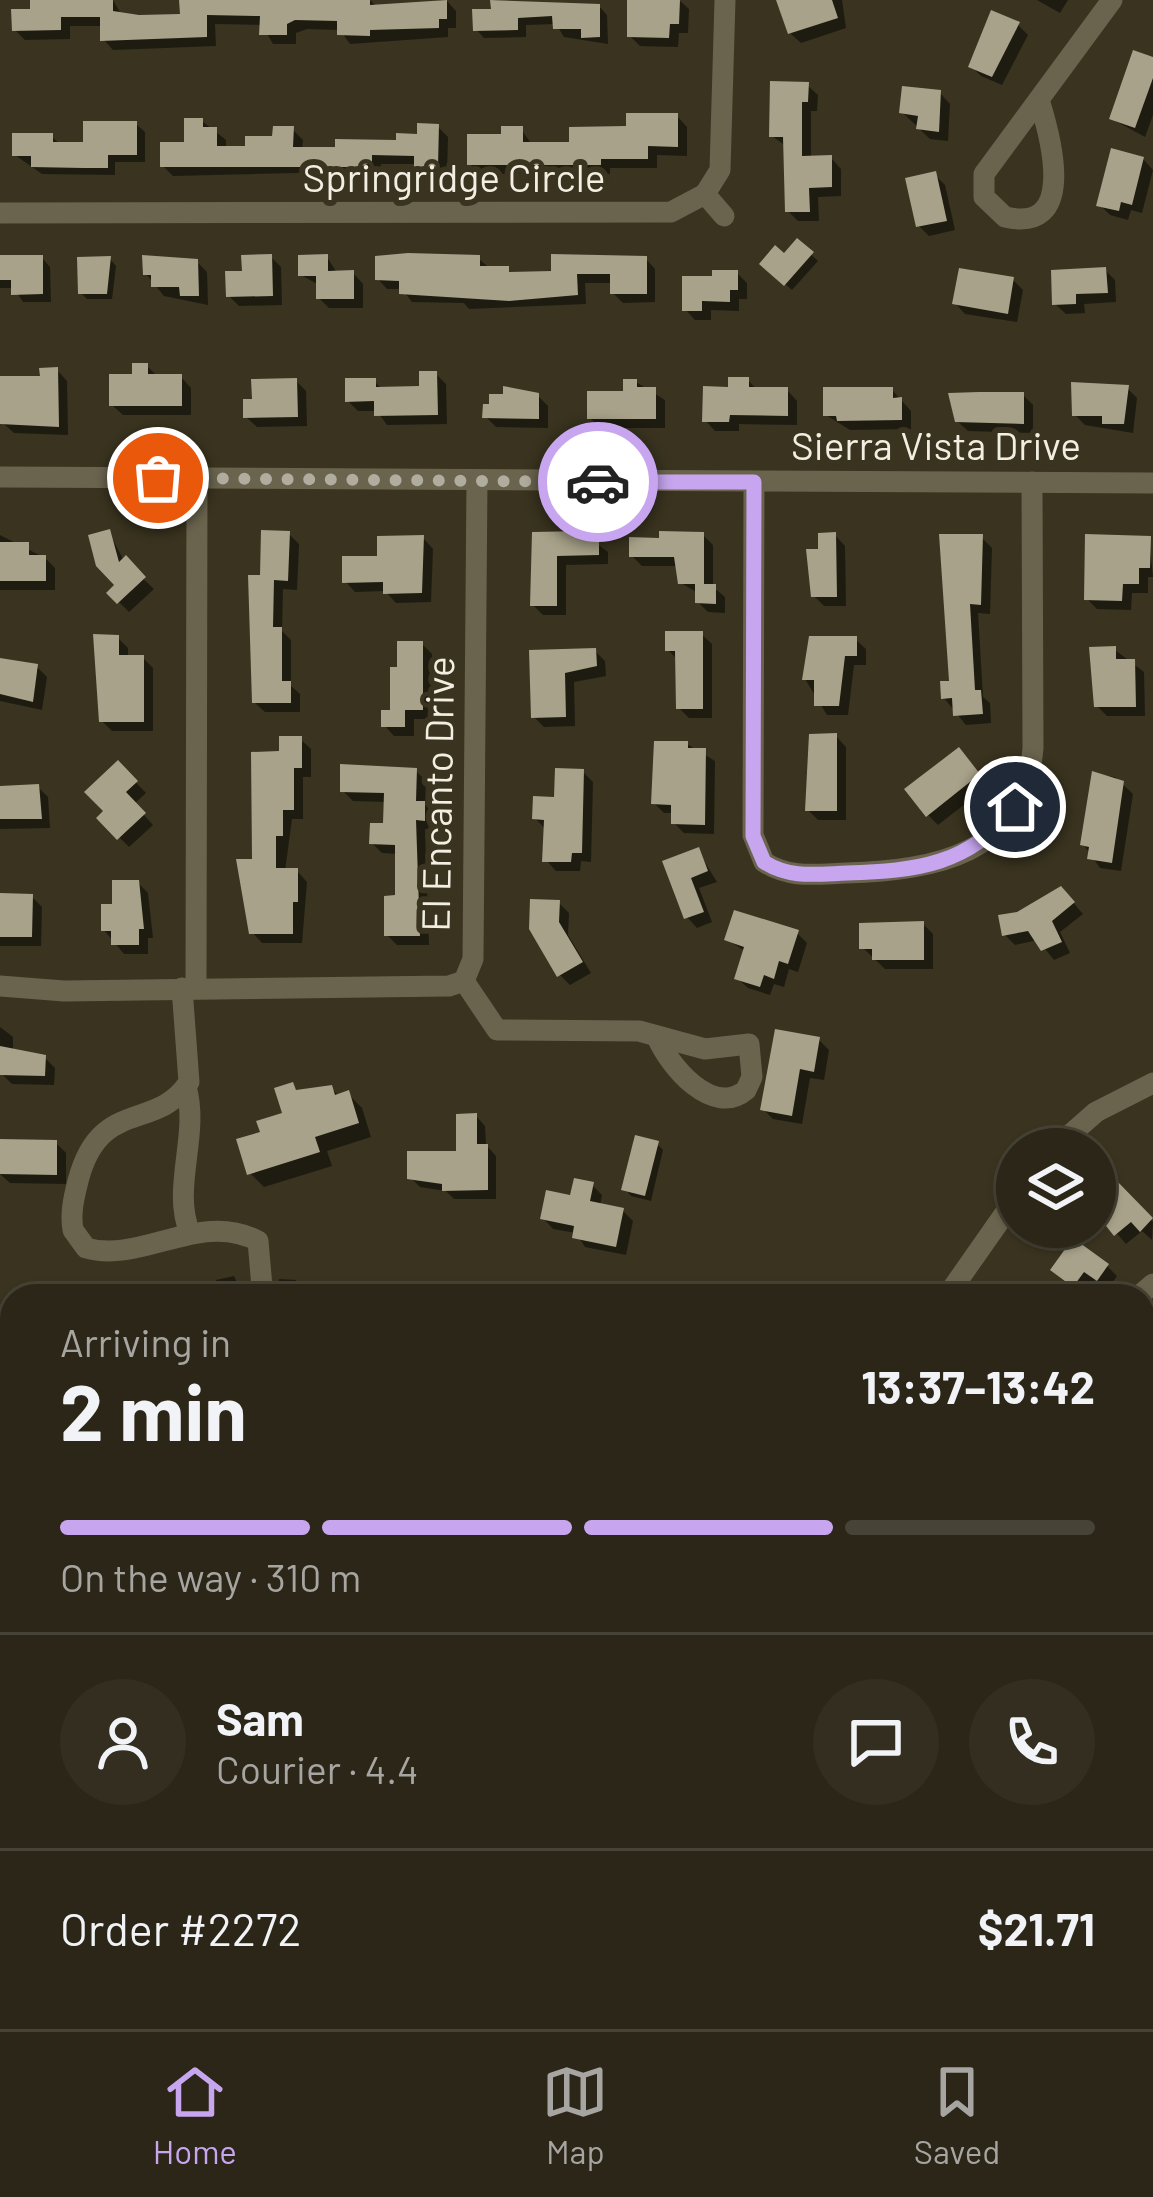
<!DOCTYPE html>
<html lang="en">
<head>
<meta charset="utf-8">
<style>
	body { margin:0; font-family:Barlow,sans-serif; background:#332e20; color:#f1f3f6; height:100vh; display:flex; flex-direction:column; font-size:45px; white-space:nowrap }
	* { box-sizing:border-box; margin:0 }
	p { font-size:39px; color:#a6a5a1 }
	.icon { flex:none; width:66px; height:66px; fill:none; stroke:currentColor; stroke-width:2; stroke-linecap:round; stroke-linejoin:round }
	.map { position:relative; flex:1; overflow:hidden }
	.details { position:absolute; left:0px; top:1284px; width:1155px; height:747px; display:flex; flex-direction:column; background:#2b2617; border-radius:36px 36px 0 0; box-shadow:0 3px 9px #0004,0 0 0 3px #474336 }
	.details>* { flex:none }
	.buttons { position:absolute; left:996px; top:1128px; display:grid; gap:24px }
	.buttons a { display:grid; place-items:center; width:120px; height:120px; border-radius:50%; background:#2b2617; box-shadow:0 3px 9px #0004,0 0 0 3px #474336; font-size:60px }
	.pin { position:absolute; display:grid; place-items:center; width:102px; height:102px; color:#fff; margin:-51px; border:6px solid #fff; border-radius:50%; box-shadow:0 3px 12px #0007 }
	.courier { position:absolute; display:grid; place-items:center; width:120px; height:120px; margin:-60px; border:9px solid #c7a6ef; border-radius:50%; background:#fff; color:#222; box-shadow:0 3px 15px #0007 }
	.headline em { font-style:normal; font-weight:700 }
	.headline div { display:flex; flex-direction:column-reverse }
	.headline { display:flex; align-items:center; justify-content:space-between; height:204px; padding:0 60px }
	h1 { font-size:78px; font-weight:700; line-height:90px }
	.bar { display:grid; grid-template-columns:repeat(4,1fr); gap:18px 12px; align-content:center; height:144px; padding:0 60px }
	.bar i { height:15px; border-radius:9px; background:#474336 }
	.bar .selected { background:#c7a6ef }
	.bar p { grid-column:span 4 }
	.line { display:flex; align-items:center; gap:30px; padding:0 60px; border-top:3px solid #474336 }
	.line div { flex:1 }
	.round { display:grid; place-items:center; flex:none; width:126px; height:126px; border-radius:63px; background:#332e20 }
	.tab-bar { display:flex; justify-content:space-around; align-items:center; height:168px; border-top:3px solid #474336; background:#2b2617; font-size:33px; color:#a6a5a1 }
	.tab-bar a { display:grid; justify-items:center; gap:6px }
	.tab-bar .selected { color:#c7a6ef }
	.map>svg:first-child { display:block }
</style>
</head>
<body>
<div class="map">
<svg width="1153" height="2029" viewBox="0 0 1153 2029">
	<rect width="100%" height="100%" fill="#39331f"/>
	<g fill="#0007">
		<path d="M33 0H113L122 16H183L182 0H370L377 7 446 0 456 11V28H448V37L350 44 340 30 307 29 296 33V44H273L262 25 215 24 216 46 113 50 103 39V26H70V39L25 40 15 30 33 11Z"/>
		<path d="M493 0 599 6 607 15 608 44 564 37 556 24 526 25V37L484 38 476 29 494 12Z"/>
		<path d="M630 0H679L689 9 688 33H679L678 47 640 46 630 36Z"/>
		<path d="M793 0H842L846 28 801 43 790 33Z"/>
		<path d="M1037 0H1068L1060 13Z"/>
		<path d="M1018 25 1028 35 1002 85 981 76 971 66Z"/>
		<path d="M1153 60V115L1145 137 1112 119Z"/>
		<path d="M807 85 818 95 817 111H811V159L831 158 841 169V196L818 197 819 221H798L788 211 786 146 772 136Z"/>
		<path d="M940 93 950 104 948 141 930 139 902 112Z"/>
		<path d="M677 116 687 127V156L657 155V168H610V174H480L470 164 521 129 532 145H572Z"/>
		<path d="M202 121 226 140V149H248L292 129 303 140 302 150 399 143 438 127 448 137 447 176H427L416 164H381V171L173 176 163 166 187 145Z"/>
		<path d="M136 124 145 132V162H115V175L42 174 15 155 51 136 61 145H86Z"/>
		<path d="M1143 159 1153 170 1142 213 1131 210 1128 220 1110 215 1100 205Z"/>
		<path d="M935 175 945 185 955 230 929 236 919 226Z"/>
		<path d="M798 243 818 261 792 290 763 264 785 257Z"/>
		<path d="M271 257 281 267 282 305 239 306 229 296 245 274Z"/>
		<path d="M327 257 337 273H353L363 284V308H329L319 298V285L301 275Z"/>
		<path d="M0 258H42L50 267 51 302H23L14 288H0Z"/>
		<path d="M478 258 488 267 514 275 646 259 655 269V302L623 303 613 293V283H585L586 304 469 309 464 303 412 302 402 289H387L378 279Z"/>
		<path d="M110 259 116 266 112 299H87L81 293Z"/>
		<path d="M197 262 207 272 208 305 164 296 146 274Z"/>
		<path d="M1105 270 1115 280 1116 302 1084 304 1085 313 1066 314 1055 304Z"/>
		<path d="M737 273 747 283V299H739V311L711 310V320H695L685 309V279Z"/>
		<path d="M1013 280 1023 290 1017 322 965 314 955 303Z"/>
		<path d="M147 366 158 377H181L191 388V415H123L112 405Z"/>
		<path d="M57 370 67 381 68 435 14 433 3 423 0 379H43Z"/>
		<path d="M436 374 446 384 447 424 387 425 377 411H358L348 401 374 381 383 390 422 389Z"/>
		<path d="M748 380 757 390H787L797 401V425L739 424V431H715L705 420Z"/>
		<path d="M296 381 306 391 307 426 257 427 246 417 255 401Z"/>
		<path d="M636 382 665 400V428H600L590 418Z"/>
		<path d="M1127 388 1137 398 1133 433 1085 425 1075 415Z"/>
		<path d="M892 390 911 411V429L850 430 826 415Z"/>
		<path d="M1023 395 1033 405V433L968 431 957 421Z"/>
		<path d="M538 396 548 406V428L496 427 486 417Z"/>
		<path d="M109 532 124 561 154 589 129 612 110 593 118 585Z"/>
		<path d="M289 534 299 544 297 590 283 589 282 631 291 640V686L300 694V712H265L254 702 263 578Z"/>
		<path d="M535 534H583L608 552V564L566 565V615H543L533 605Z"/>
		<path d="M0 535 45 558 55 568V590H0Z"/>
		<path d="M703 535 713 545V587L725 597V613L708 612 698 602V593L681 583 678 566H642L632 556Z"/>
		<path d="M835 535 845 546 846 606H824L814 596 821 552Z"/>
		<path d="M981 537 992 548 990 614 978 613 983 697 990 703 991 723 966 725 944 698 952 683Z"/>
		<path d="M423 538 433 549 431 602 396 603 385 591 355 592 345 581Z"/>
		<path d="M1149 539 1153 577H1148V593H1132L1131 610 1097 609 1087 599Z"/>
		<path d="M701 634 712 644V718H689L679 708 678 660 668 650Z"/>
		<path d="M95 637 118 638 128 648V658H143L153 668V731H112L102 721Z"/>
		<path d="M855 639 866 649V665H854L848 715H827L805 679Z"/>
		<path d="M422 644 432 654V719H414V736H394L384 725 393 713 400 670Z"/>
		<path d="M1115 650 1144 672 1145 716H1107L1097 706Z"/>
		<path d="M595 651 605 661 606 676 574 682 575 726 544 727 534 717 532 653Z"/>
		<path d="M0 661 37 667 47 677 42 710 0 701Z"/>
		<path d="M836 736 846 747V820H818L808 810Z"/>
		<path d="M300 739 311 749V777H303V819H292L285 871H297L307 882 302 943H262L252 932 255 862 282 754Z"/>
		<path d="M687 744 715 761 714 834 684 833 674 823V813H664L654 803Z"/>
		<path d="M968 761 988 786 938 825 928 815Z"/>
		<path d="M118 764 146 793 134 804 153 825 129 847 100 818 107 811Z"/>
		<path d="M416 771 426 781 425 805 434 814V830L425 829 429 945H397L387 935 398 898V854L382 853 372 843 386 826 387 802 353 801 343 791Z"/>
		<path d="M583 772 593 782 591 862 581 861 580 871H556L546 860V830L535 818Z"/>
		<path d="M1094 774 1115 777 1133 794 1121 871 1100 868 1083 844Z"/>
		<path d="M38 787 48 797 50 828 0 829V789Z"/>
		<path d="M698 851 717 882 699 888 712 922 697 928 687 917 666 863Z"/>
		<path d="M138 883 148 893 153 938H148V954H124L104 930Z"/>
		<path d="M0 896 32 897 42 907 41 946H0Z"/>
		<path d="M1071 900 1083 914 1060 932 1070 953 1054 960 1038 940 1015 945 1005 935Z"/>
		<path d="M558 902 569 913 568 935 591 973 570 985 560 975Z"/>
		<path d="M923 924 933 934V969H885L862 947Z"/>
		<path d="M797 933 807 943 798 972 789 969 784 987 774 984 770 995 748 988 737 978 746 952 727 939Z"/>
		<path d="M0 1027 13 1037V1049L45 1058 55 1068 54 1085 12 1084 0 1072Z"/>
		<path d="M819 1040 829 1050 824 1080 810 1078 802 1124 773 1119 763 1109Z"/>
		<path d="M292 1086 299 1092 331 1088 340 1097 348 1094 362 1108 371 1137 327 1151 332 1166 264 1187 250 1173 264 1134 286 1115Z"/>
		<path d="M476 1116 485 1126 486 1145 496 1156V1199H454L446 1191 420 1187 410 1177 459 1154Z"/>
		<path d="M0 1142 56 1143 66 1153V1184L10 1183 0 1174Z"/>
		<path d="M657 1144 663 1150 651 1201 631 1196 625 1189Z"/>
		<path d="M1115 1183 1153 1222 1152 1240 1142 1231 1126 1244 1095 1208V1200Z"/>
		<path d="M592 1185 602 1195 600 1206 623 1211 633 1221 626 1255 585 1247 576 1233 553 1229 543 1218Z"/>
		<path d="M1107 1266 1117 1276 1108 1289 1095 1280 1084 1295 1054 1270Z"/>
		<path d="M234 1276 243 1296H220L216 1280Z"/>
		<path d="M279 1279 296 1280 306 1296H277Z"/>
		<path d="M1153 1389V1443L1143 1458V1404Z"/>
		<path d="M1147 1660H1153V1707L1143 1703Z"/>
		<path d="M1153 1719V1770L1143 1741V1722Z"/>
		<path d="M1144 1909 1153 1918 1152 1967 1143 1965Z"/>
		<path d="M718 2019H782L806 2029H726Z"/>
		<path d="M922 2019H961L972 2029H932Z"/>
		<path d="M1070 2019H1110L1101 2029H1081Z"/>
	</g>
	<g fill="#a8a28a">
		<path d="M30 0H113V11L139 15 180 14 179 0H370V5L447 0V19H439V28L370 30V36L337 35V21L295 20 287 24V35H259L260 16 207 15V37L100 41V17H61V30L12 31 11 9H30Z"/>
		<path d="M490 0 600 4V37L581 38V29H553L552 16 518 18V30L473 31 472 9H491Z"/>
		<path d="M627 0H680L679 24H670L669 38 627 37Z"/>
		<path d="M776 0H832L838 18 788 34Z"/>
		<path d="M991 10 1020 22 992 77 968 67Z"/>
		<path d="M1133 50 1153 57V78L1135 128 1109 119Z"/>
		<path d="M770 81 809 82 808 102H802V156L832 155V187L809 188 810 212H785L783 137H769Z"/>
		<path d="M902 86 941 90 939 132 916 129 918 116 899 113Z"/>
		<path d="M626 113H678V147L648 146V159H601V165H467V134H501V126H523V142H569V127L626 126Z"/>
		<path d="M184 118H203V127H217V146H245V136H272L273 126H294L293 147H335V139L396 140V133L417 134V123L439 124 438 167H414V156L372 155V162L360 167H160V142H184Z"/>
		<path d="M83 121H137V155H108V168H83L31 167V156H12V133H53V142H83Z"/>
		<path d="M1111 148 1144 157 1132 205 1121 202 1119 211 1096 206Z"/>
		<path d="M936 171 947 221 916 227 905 178Z"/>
		<path d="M797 238 814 252 784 286 759 264 775 245 784 253Z"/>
		<path d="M408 253 480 255V266H509V272L551 271V254L647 256V294H610V274H577L578 295 509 301 399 294V281L375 280V256Z"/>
		<path d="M272 254 273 296 226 297 225 271H242L241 255Z"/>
		<path d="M328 254V271L354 270V299H316V276H298V255Z"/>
		<path d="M0 255H43V294L11 295V280H0Z"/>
		<path d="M142 255 198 259 199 296H180L179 287H151V275H143Z"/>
		<path d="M111 256 107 294H78L77 257Z"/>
		<path d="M1106 267 1108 293 1076 294V304L1052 305 1051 270Z"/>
		<path d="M959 268 1014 277 1008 314 952 304Z"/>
		<path d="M712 270H738V290H730V302L702 301V311H682V276H712Z"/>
		<path d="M132 363H148V374H182V406H109V374H132Z"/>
		<path d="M58 367 59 427 0 424V376H40L39 368Z"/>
		<path d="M419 371H437L438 415 374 416V401L345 402V378H376V387L419 386Z"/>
		<path d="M728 377H749V387H788V416L730 415 729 422H702L703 386 728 387Z"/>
		<path d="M297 378 298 417 243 418V399H252L251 379Z"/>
		<path d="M623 379H637V387H656V419H587V391H623Z"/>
		<path d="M1071 382 1129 385 1124 424H1102V416H1072Z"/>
		<path d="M503 386 539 393V419L482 418 483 404H489V394H503Z"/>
		<path d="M823 387H893V398L902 397V420L837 421 836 416H823Z"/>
		<path d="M979 392H1024V424L955 422 948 393Z"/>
		<path d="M110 529 119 562 126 555 146 577 117 604 106 593 114 585 96 566 88 535Z"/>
		<path d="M261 530 290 531 288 581 274 580 273 627H282V681H291V703H252L248 575H260Z"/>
		<path d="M584 531V539H599V555L557 556V606H530L532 532Z"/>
		<path d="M659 531 704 532V584H716V604L695 603V584H678L674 557H629V537L659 538Z"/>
		<path d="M836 532 837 597H811L806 549H818V533Z"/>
		<path d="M939 534H983L981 605 970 604 975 690H981L983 714 953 716 952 698 941 699 940 681H949Z"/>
		<path d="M1085 534 1151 536 1150 568H1139V584H1123L1122 601 1084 600Z"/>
		<path d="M424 535 422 593 383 594V582L342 583V556H377V536Z"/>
		<path d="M0 542H29V555H46V581H0Z"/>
		<path d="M665 631H703V709H676L675 651H665Z"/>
		<path d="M93 634 119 635V655H144V722H99Z"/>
		<path d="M809 636H857V656H845L839 706H814V680H802Z"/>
		<path d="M397 641H423V710H405V727H381V710H390V667H397Z"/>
		<path d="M1116 646V659H1135L1136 707H1094L1089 647Z"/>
		<path d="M596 648 597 666 565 673 566 717 531 718 529 650Z"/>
		<path d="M0 658 38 664 33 702 0 694Z"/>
		<path d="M837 733V811H805L809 734Z"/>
		<path d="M279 736H302V768H294V810H283V836H276V868H298V902H293V934H249L236 859H252L251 752 279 751Z"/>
		<path d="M654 741H688V748H706L705 825 671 824V805L651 804Z"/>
		<path d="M959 747 980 774 926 817 904 789Z"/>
		<path d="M118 760 138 781 126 792 146 813 117 840 96 818 103 811 84 792Z"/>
		<path d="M340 764 417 768 416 801H425V821L416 820 420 936H384V896L395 895V845L369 844 370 823H383L384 793 340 792Z"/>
		<path d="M555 768 584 769 582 853H572L571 862H542L544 820 532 819 533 796 554 797Z"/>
		<path d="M1092 771 1124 781 1112 863 1087 859 1089 847 1080 845Z"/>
		<path d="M39 784 42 819H0V786Z"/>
		<path d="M699 847 708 871 691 878 704 912 684 919 662 861Z"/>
		<path d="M112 880H139L144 929H139V945H111V931H101V904H112Z"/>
		<path d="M1061 886 1075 902 1052 921 1062 942 1041 951 1028 931 1002 936 998 915 1017 912Z"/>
		<path d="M0 893 33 894 32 937H0Z"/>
		<path d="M530 899 560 900 559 922 583 962 557 977 529 929Z"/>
		<path d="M734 910 799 930 788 964 779 961 774 979 764 975 760 987 734 979 744 947 724 940Z"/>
		<path d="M924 921V960H872V949H859V923Z"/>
		<path d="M775 1029 820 1037 814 1072 800 1069 792 1116 760 1110Z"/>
		<path d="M0 1046 46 1055 45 1076 0 1075Z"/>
		<path d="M293 1082 296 1090 332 1085 335 1095 349 1090 359 1123 315 1137 320 1152 247 1175 236 1139 260 1132 256 1121 282 1113 274 1088Z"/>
		<path d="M477 1113V1144H488V1190L442 1191V1184L407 1179V1151H456V1114Z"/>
		<path d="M635 1135 659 1141 645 1196 621 1190Z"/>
		<path d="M0 1139 57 1140V1175L0 1174Z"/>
		<path d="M574 1178 594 1182 590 1201 624 1208 616 1247 572 1238 574 1226 540 1219 546 1190 570 1195Z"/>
		<path d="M1115 1179 1153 1218 1140 1232 1131 1222 1114 1236 1095 1212V1196Z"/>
		<path d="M1073 1238 1109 1264 1097 1281 1084 1272 1073 1287 1050 1270Z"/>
	</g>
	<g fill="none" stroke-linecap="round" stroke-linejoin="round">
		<g stroke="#6a644e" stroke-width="21">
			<path d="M1040 103C1052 142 1076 234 1005 217L984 197V174L1112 0"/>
			<path d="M705 194 724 216"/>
			<path d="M0 213 671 212 705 194 720 170 725 0"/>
			<path d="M0 477 1153 483"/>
			<path d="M754 482 753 835 764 862C790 879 817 874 846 873 934 870 1024 856 1033 748L1032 482"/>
			<path d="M464 981 497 1030 639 1031 705 1049 749 1044 752 1077 746 1090C713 1118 669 1066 657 1037"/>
			<path d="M0 986 64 991 449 986 464 981 473 959 477 481"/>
			<path d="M182 988 189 1082C156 1133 100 1096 78 1181 74 1197 70 1213 73 1230L86 1248C142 1264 200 1210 258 1241L262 1287"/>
			<path d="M196 988 197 478"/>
			<path d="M186 1087C200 1135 171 1188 190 1233"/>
			<path d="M1054 1149 1096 1112 1153 1083"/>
			<path d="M947 1296 1017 1196"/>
			<path d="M1139 1296 1153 1284"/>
			<path d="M1143 1625H1153"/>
			<path d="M1143 1841 1153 1855"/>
			<path d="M1017 2019 1028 2029"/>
			<path d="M667 2029V2019"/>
			<path d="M1139 2029 1153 2014"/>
		</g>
	</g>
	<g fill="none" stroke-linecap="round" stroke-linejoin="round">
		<path stroke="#b1ad9e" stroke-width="12" stroke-dasharray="0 21.6" d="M158 478 598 482"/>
		<path stroke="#c7a6ef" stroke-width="15" d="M598 482H754L753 836 764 862C790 879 818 874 847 873 916 871 970 865 1015 807"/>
	</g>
	<g text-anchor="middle" stroke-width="12" stroke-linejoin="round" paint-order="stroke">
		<g font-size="39" fill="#f2efe2" stroke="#39331f">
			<text x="454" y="192">Springridge Circle</text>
			<text x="936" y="460">Sierra Vista Drive</text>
			<text transform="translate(438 794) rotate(-89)" y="14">El Encanto Drive</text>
		</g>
	</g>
</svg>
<div class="buttons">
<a><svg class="icon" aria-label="layers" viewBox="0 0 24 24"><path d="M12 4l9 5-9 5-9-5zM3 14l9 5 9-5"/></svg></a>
</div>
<div class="pin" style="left:158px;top:478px;background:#ea580c"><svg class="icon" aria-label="bag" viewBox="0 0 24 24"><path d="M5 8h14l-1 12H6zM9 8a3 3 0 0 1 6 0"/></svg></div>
<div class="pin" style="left:1015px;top:807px;background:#1f2937"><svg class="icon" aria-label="home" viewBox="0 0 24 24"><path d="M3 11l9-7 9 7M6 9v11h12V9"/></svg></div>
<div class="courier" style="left:598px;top:482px"><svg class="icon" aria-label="car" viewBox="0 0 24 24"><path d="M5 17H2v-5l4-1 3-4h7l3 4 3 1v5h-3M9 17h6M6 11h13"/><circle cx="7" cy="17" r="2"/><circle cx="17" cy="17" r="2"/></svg></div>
<section class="details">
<div class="headline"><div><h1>2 min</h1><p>Arriving in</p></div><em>13:37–13:42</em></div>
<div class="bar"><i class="selected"></i><i class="selected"></i><i class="selected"></i><i></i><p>On the way · 310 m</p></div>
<div class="line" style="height:216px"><a class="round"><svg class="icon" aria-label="person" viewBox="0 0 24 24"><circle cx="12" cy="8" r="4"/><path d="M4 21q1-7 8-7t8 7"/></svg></a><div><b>Sam</b><p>Courier · 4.4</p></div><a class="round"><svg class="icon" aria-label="chat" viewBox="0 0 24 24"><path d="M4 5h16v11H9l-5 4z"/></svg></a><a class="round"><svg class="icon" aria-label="phone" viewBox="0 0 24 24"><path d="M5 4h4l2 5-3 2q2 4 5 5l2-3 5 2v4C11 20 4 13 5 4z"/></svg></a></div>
<div class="line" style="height:156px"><div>Order #2272</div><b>$21.71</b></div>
</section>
</div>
<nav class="tab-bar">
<a class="selected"><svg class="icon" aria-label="home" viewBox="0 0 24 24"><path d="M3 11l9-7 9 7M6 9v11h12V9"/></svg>Home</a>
<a><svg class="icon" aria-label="map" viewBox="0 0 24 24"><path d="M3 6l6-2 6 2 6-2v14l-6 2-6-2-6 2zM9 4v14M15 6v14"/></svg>Map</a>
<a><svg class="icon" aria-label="saved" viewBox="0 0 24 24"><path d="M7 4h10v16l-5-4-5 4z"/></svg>Saved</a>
</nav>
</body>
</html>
